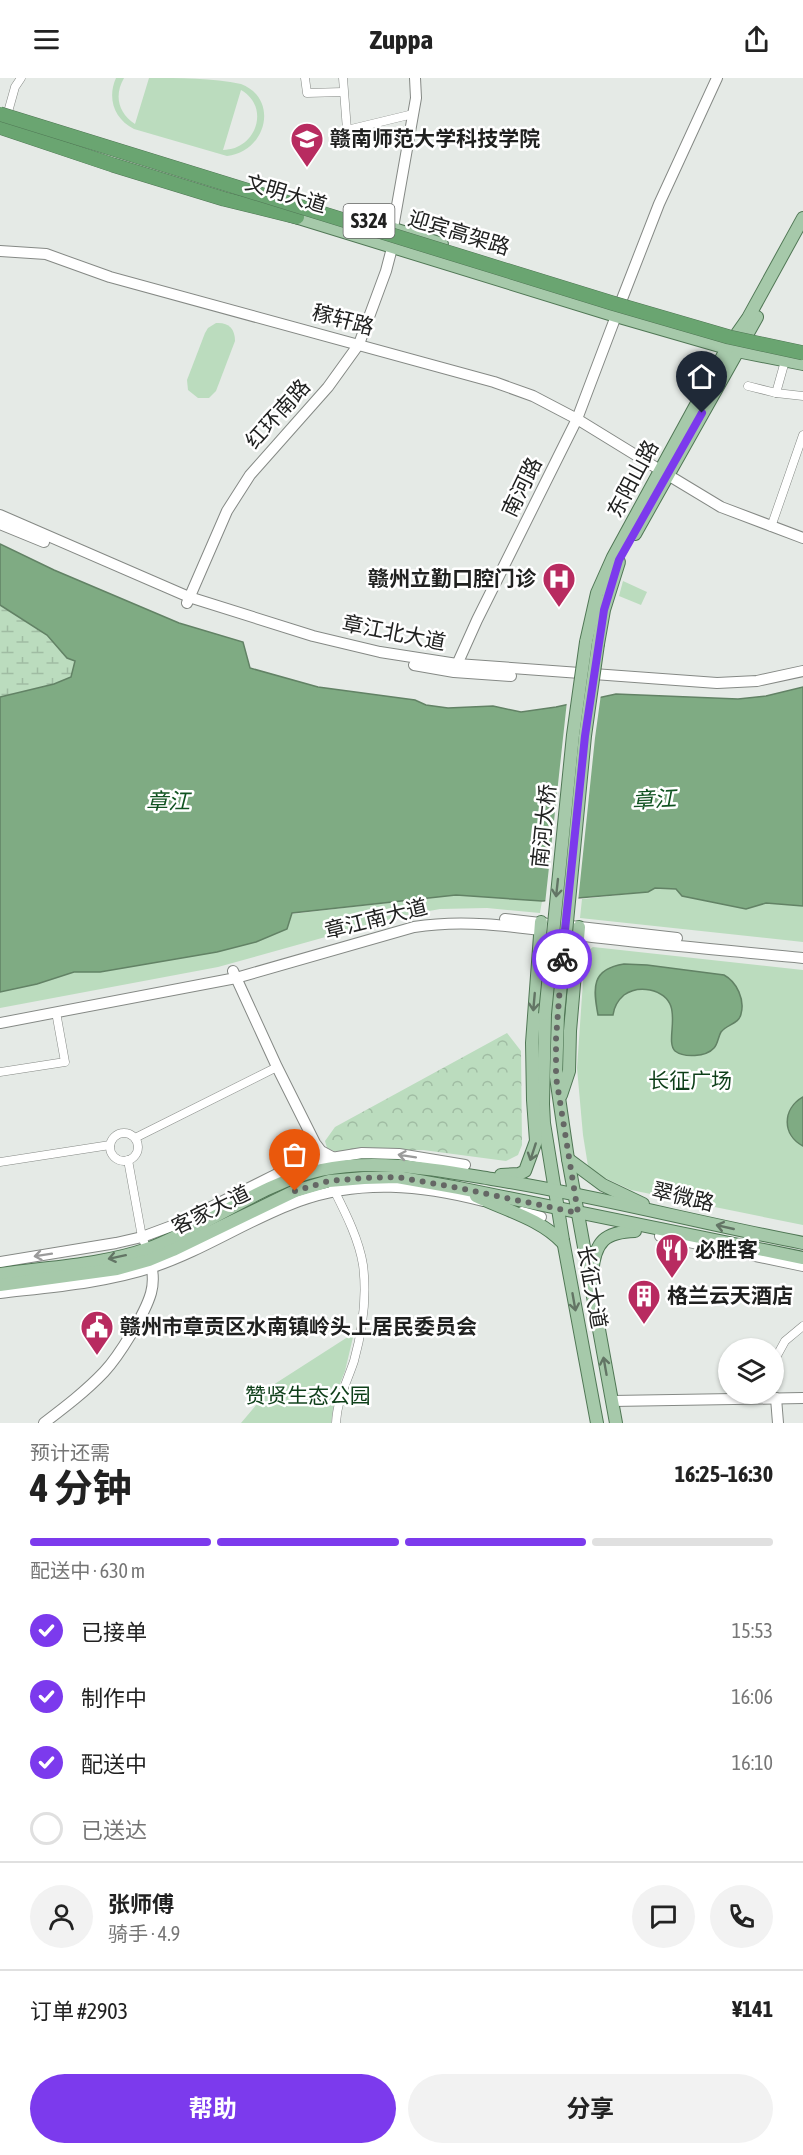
<!DOCTYPE html>
<html lang="zh">
<head>
<meta charset="utf-8">
<style>
	body { margin:0; font-family:"Asap Condensed","Noto Sans SC",sans-serif; background:#f2f2f2; color:#222; height:100vh; display:flex; flex-direction:column; font-size:22px; white-space:nowrap }
	* { box-sizing:border-box; margin:0 }
	p { font-size:20px; color:#767676 }
	.icon { flex:none; width:33px; height:33px; fill:none; stroke:currentColor; stroke-width:2; stroke-linecap:round; stroke-linejoin:round }
	.map { position:relative; height:1345px; overflow:hidden }
	.side { display:flex; flex-direction:column; background:#fff; flex:1 }
	.side>* { flex:none }
	.fabs { position:absolute; left:718px; top:1260px; display:grid; gap:12px }
	.fabs a { display:grid; place-items:center; width:66px; height:66px; border-radius:50%; background:#fff; box-shadow:0 2px 4px #0004; font-size:30px }
	.pin { position:absolute; display:grid; place-items:center; width:51px; height:51px; color:#fff; margin:-62px -26px; border-radius:50% 50% 50% 0; rotate:-45deg; box-shadow:0 0 6px #0007 }
	.pin .icon { rotate:45deg }
	.courier { position:absolute; display:grid; place-items:center; width:60px; height:60px; margin:-30px; border:4px solid #7c3aed; border-radius:50%; background:#fff; color:#222; box-shadow:0 2px 8px #0007 }
	.head em { font-style:normal; font-weight:700 }
	.head div { display:flex; flex-direction:column-reverse }
	.head { display:flex; align-items:center; justify-content:space-between; height:102px; padding:0 30px }
	h1 { font-size:39px; font-weight:700; line-height:45px }
	.bar { display:grid; grid-template-columns:repeat(4,1fr); gap:9px 6px; align-content:center; height:72px; padding:0 30px }
	.bar i { height:8px; border-radius:4px; background:#e0e0e0 }
	.bar .on { background:#7c3aed }
	.bar p { grid-column:span 4 }
	.line { display:flex; align-items:center; gap:15px; padding:0 30px; border-top:2px solid #e0e0e0 }
	.line div { flex:1 }
	.round { display:grid; place-items:center; flex:none; width:63px; height:63px; border-radius:32px; background:#f2f2f2 }
	ol { padding:0 30px; list-style:none }
	li { display:flex; align-items:center; gap:18px; height:66px }
	li p { margin-inline-start:auto }
	li .icon { padding:6px; border-radius:50%; background:#7c3aed; color:#fff; stroke-width:4 }
	li:last-child { color:#767676 }
	li i { width:33px; height:33px; border:3px solid #e0e0e0; border-radius:50% }
	.primary-button { display:flex; gap:12px; margin-top:auto; padding:12px 30px }
	.primary-button a { flex:1; height:69px; border-radius:36px; background:#7c3aed; color:#fff; font-size:24px; font-weight:700; line-height:69px; text-align:center }
	.primary-button a+a { background:#f2f2f2; color:#222 }
	header { display:flex; justify-content:space-between; align-items:center; height:78px; padding:0 30px; background:#fff; font-size:27px; font-weight:700 }
	.map>svg:first-child { display:block }
</style>
</head>
<body>
<header><svg class="icon" aria-label="menu" viewBox="0 0 24 24"><path d="M4 6h16M4 12h16M4 18h16"/></svg>Zuppa<svg class="icon" aria-label="share" viewBox="0 0 24 24"><path d="M12 15V3M7 8l5-5 5 5M5 13v7h14v-7"/></svg></header>
<div class="map">
<svg width="803" height="1345" viewBox="0 0 803 1345">
	<defs>
		<pattern id="forest-crowns" width="20" height="18" patternUnits="userSpaceOnUse" patternTransform="scale(1.5)"><rect width="20" height="18" fill="#bbdcbe"/><path d="M2 6a3 3 0 1 1 6 0M12 15a3 3 0 1 1 6 0" fill="none" stroke="#a0bca3"/></pattern>
		<pattern id="wetland-marsh" width="20" height="14" patternUnits="userSpaceOnUse" patternTransform="scale(1.5)"><rect width="20" height="14" fill="#bbdcbe"/><path d="M1 5h8M5 5V1M11 12h8M15 12V8" fill="none" stroke="#a0bca3"/></pattern>
	</defs>
	<rect width="100%" height="100%" fill="#e5eae6"/>
	<g fill="#bbdcbe" fill-rule="evenodd">
		<path d="M116 0H124C114 17 118 35 135 46L149 0C179 0 213 0 241 6 280 21 266 74 227 78L134 51C114 41 107 20 116 0ZM241 12C271 29 256 72 223 72Z"/>
		<path d="M216 245C228 244 235 250 235 263L216 313 209 320H198L188 312 187 302 205 255 208 250Z"/>
		<path d="M623 503 647 514 641 527 619 518Z"/>
		<path d="M655 810 676 811 746 831 766 825 803 828V864L580 840 582 821 648 814Z"/>
		<path d="M455 817 542 823 540 835 487 830 440 831 397 839 218 889 0 930V914L37 906 74 894H100L217 874 256 864 287 851 292 836Z"/>
		<path d="M593 869 803 892V1147L631 1112 605 1100 588 1088 583 1057 577 990 585 875Z"/>
		<path d="M354 1255 345 1293 335 1318 331 1345H241L273 1307Z"/>
	</g>
	<path fill="url(#forest-crowns)" d="M507 955 521 973 522 1067 518 1077 506 1083 423 1072 334 1073 327 1070 325 1063 335 1049Z"/>
	<path fill="url(#wetland-marsh)" d="M0 527 47 557 67 580 75 583 72 599 54 606 0 619Z"/>
	<g fill="#7fab83" stroke="#628265" stroke-width="1.5">
		<path d="M0 466 54 492 179 545 243 564 250 590 318 609 415 622 426 627 448 630 493 628 521 634 556 629 616 616 738 621 766 618 803 609V828L766 825 746 831 682 818 676 811 655 810 648 814 542 823 456 817 292 835 287 851 256 864 217 874 100 894H74L37 906 0 914V619L54 606 71 599 75 583 67 580 47 557 0 527Z"/>
		<path d="M624 886 647 887 724 897C737 904 745 922 741 936 739 946 727 946 721 954 718 959 718 966 714 970 706 979 684 980 675 973 663 961 689 921 650 912 640 910 631 912 624 917 617 923 614 929 613 937H598C593 910 591 891 624 886Z"/>
		<path d="M803 1019V1068C782 1057 782 1031 803 1019Z"/>
	</g>
	<path fill="#e5eae6" d="M601 616 595 660 578 824 545 826 567 623Z"/>
	<g fill="none" stroke-linecap="round" stroke-linejoin="round">
		<defs>
			<g id="street">
				<path d="M305 0 307 15 343 14"/>
				<path d="M343 0 347 52 413 36"/>
				<path d="M8 34 15 9 21 0"/>
				<path d="M748 308 776 315 803 318"/>
				<path d="M776 315 785 283"/>
				<path d="M771 449 803 357"/>
				<path d="M0 994 65 984 56 934"/>
				<circle cx="124" cy="1069" r="14"/>
				<path d="M135 1060 277 989"/>
				<path d="M128 1082 142 1159 147 1171"/>
				<path d="M0 1084 110 1067"/>
				<path d="M333 1110C345 1134 359 1161 363 1187 367 1218 362 1254 354 1283 347 1304 337 1322 336 1345"/>
				<path d="M774 1283 785 1263 803 1248"/>
			</g>
			<g id="secondary">
				<path d="M0 173 46 176 110 199 494 304 533 318 577 341 660 392"/>
				<path d="M622 221 659 126 717 0"/>
				<path d="M668 397 721 429 803 460"/>
				<path d="M0 437 189 519 313 558 380 574 457 586 717 605 757 603 803 593"/>
				<path d="M0 446 44 464"/>
				<path d="M187 525 227 433 250 397 328 309 359 266 386 193 392 170 393 150 416 20 415 0"/>
				<path d="M414 587 454 594 511 598"/>
				<path d="M455 591 477 542 577 341 616 238"/>
				<path d="M505 841 549 846"/>
				<path d="M571 848 677 860"/>
				<path d="M233 893 277 989 315 1065 321 1073 334 1080"/>
				<path d="M0 945 236 900 414 849C474 839 533 852 592 859 662 867 733 873 803 880"/>
				<path d="M522 1134 541 1139"/>
				<path d="M660 1158 803 1188"/>
				<path d="M0 1184 116 1165 142 1159 177 1146 285 1092 307 1084 362 1075 399 1076 465 1087"/>
				<path d="M0 1215C51 1209 104 1205 153 1189 204 1172 249 1141 299 1123 360 1101 422 1107 483 1123"/>
				<path d="M776 1320 778 1345"/>
				<path d="M612 1323 803 1320"/>
				<path d="M44 1345C65 1329 86 1313 104 1294 119 1278 145 1236 151 1215 154 1204 153 1193 150 1183"/>
			</g>
			<g id="primary">
				<path d="M289 137 616 238 737 273 803 286"/>
				<path d="M352 138 442 166"/>
				<path d="M635 456 757 239"/>
				<path d="M586 564 597 515 613 479 727 270 748 240 803 140"/>
				<path d="M598 566 604 532 619 484"/>
				<path d="M545 936 543 1026 544 1045 563 1162 597 1345"/>
				<path d="M558 937 556 999 568 1081 616 1345"/>
				<path d="M561 1017 569 993 570 953 579 849"/>
				<path d="M568 1081 603 1107 643 1126"/>
				<path d="M501 1097 519 1096 525 1093 536 1063 533 1022 532 965 541 844"/>
				<path d="M476 1118C505 1132 541 1141 563 1165"/>
				<path d="M592 1195C595 1163 605 1154 635 1153"/>
				<path d="M0 1196C48 1189 101 1187 147 1171 205 1150 261 1105 321 1092 377 1080 437 1092 492 1101 597 1118 699 1145 803 1165"/>
				<path d="M0 1207 117 1191 149 1182 173 1172 295 1113 329 1103 364 1100 397 1099 459 1110 803 1180"/>
			</g>
			<path id="highway" d="M0 49 113 87 224 121 297 139"/>
		</defs>
		<use href="#street" stroke="#858985" stroke-width="9"/>
		<use href="#secondary" stroke="#858985" stroke-width="12"/>
		<use href="#primary" stroke="#507755" stroke-width="14"/>
		<use href="#highway" stroke="#507755" stroke-width="15"/>
		<use href="#street" stroke="#fff" stroke-width="8"/>
		<use href="#secondary" stroke="#fff" stroke-width="10"/>
		<use href="#primary" stroke="#a6c9aa" stroke-width="12"/>
		<use href="#highway" stroke="#6aa571" stroke-width="14"/>
		<defs>
			<g id="primary-bridge">
				<path d="M545 936 573 657 586 564"/>
				<path d="M558 937 585 658 598 566"/>
			</g>
			<path id="highway-bridge" d="M0 36 612 225 729 259 803 275"/>
		</defs>
		<use href="#primary-bridge" stroke="#507755" stroke-width="14" stroke-linecap="butt"/>
		<use href="#highway-bridge" stroke="#507755" stroke-width="15" stroke-linecap="butt"/>
		<use href="#primary-bridge" stroke="#a6c9aa" stroke-width="12"/>
		<use href="#highway-bridge" stroke="#6aa571" stroke-width="14"/>
	</g>
	<defs><path id="oneway-shaft" d="M-6 0H5M1.5-3L5.5 0L1.5 3" fill="none" stroke-width="1.6" stroke-linecap="round" stroke-linejoin="round" transform="scale(1.5)"/></defs>
	<g stroke="#637565">
		<use href="#oneway-shaft" transform="translate(557 810) rotate(96)"/>
		<use href="#oneway-shaft" transform="translate(534 924) rotate(95)"/>
		<use href="#oneway-shaft" transform="translate(533 1074) rotate(108)"/>
		<use href="#oneway-shaft" transform="translate(725 1149) rotate(-167)"/>
		<use href="#oneway-shaft" transform="translate(117 1179) rotate(168)"/>
		<use href="#oneway-shaft" transform="translate(574 1224) rotate(80)"/>
		<use href="#oneway-shaft" transform="translate(605 1288) rotate(-100)"/>
	</g>
	<g stroke="#9b9b9b">
		<use href="#oneway-shaft" transform="translate(407 1078) rotate(-171)"/>
		<use href="#oneway-shaft" transform="translate(43 1177) rotate(171)"/>
	</g>
	<g fill="none" stroke-linecap="round" stroke-linejoin="round">
		<path stroke="#656765" stroke-width="6" stroke-dasharray="0 10.8" d="M295 1113 329 1103 364 1100 397 1099 459 1110 578 1135 556 999V961L562 881"/>
		<path stroke="#7c3aed" stroke-width="8" d="M562 881 585 658 604 532 619 482 702 335"/>
	</g>
	<defs>
		<symbol id="university-pin" viewBox="-11 -11 22 30"><path d="M0 17L-7.5 6A9.5 9.5 0 1 1 7.5 6Z" fill="#b82b60" stroke="#fff"/><path d="M0-5L7-2L0 1L-7-2ZM-4 1L0 2.5L4 1V4Q0 6-4 4Z" fill="#fff"/></symbol>
		<symbol id="hospital-pin" viewBox="-11 -11 22 30"><path d="M0 17L-7.5 6A9.5 9.5 0 1 1 7.5 6Z" fill="#b82b60" stroke="#fff"/><path d="M-5-5h3v3.5h4V-5h3V5h-3V1.5h-4V5h-3Z" fill="#fff"/></symbol>
		<symbol id="restaurant-pin" viewBox="-11 -11 22 30"><path d="M0 17L-7.5 6A9.5 9.5 0 1 1 7.5 6Z" fill="#b82b60" stroke="#fff"/><path d="M-5-6h1v4h1v-4h1v4h1v-4h1v5L-1.5 .5V6h-2V.5L-5-1ZM5-6V6H3V1.5H1.5Q1.5-4 5-6Z" fill="#fff"/></symbol>
		<symbol id="building-pin" viewBox="-11 -11 22 30"><path d="M0 17L-7.5 6A9.5 9.5 0 1 1 7.5 6Z" fill="#b82b60" stroke="#fff"/><path d="M-4-6H4V6H1V3H-1V6H-4ZM-2.5-4.3h1.7v1.8h-1.7ZM.8-4.3h1.7v1.8H.8ZM-2.5-1h1.7V.8h-1.7ZM.8-1h1.7V.8H.8Z" fill="#fff"/></symbol>
		<symbol id="civic-pin" viewBox="-11 -11 22 30"><path d="M0 17L-7.5 6A9.5 9.5 0 1 1 7.5 6Z" fill="#b82b60" stroke="#fff"/><path d="M-.6-6.5H3V-4.5H.6V-3L4-1V1h2V6H-6V1h2V-1L-.6-3ZM-1.2 2.5V6h2.4V2.5Z" fill="#fff"/></symbol>
	</defs>
	<g fill-rule="evenodd">
		<use href="#university-pin" x="288" y="42" width="38" height="52"/>
		<use href="#hospital-pin" x="540" y="482" width="38" height="52"/>
		<use href="#restaurant-pin" x="653" y="1153" width="38" height="52"/>
		<use href="#building-pin" x="625" y="1199" width="38" height="52"/>
		<use href="#civic-pin" x="78" y="1230" width="38" height="52"/>
	</g>
	<g text-anchor="middle" stroke-width="5" stroke-linejoin="round" paint-order="stroke">
		<rect fill="#fff" stroke="#636463" stroke-width="1.5" x="343.5" y="126" width="51" height="34" rx="4.5"/>
		<g font-size="20" font-weight="bold" fill="#202120">
			<text x="369" y="150">S324</text>
		</g>
		<g font-size="21" font-weight="bold" fill="#202120" stroke="#fff" text-anchor="start">
			<text x="330" y="68">赣南师范大学科技学院</text>
			<text x="536" y="508" text-anchor="end">赣州立勤口腔门诊</text>
			<text x="695" y="1179">必胜客</text>
			<text x="667" y="1225">格兰云天酒店</text>
			<text x="120" y="1256">赣州市章贡区水南镇岭头上居民委员会</text>
		</g>
		<g font-size="21" fill="#202120" stroke="#fff">
			<text transform="translate(286 116) rotate(17)" y="7">文明大道</text>
			<text transform="translate(459 155) rotate(17)" y="7">迎宾高架路</text>
			<text transform="translate(343 242) rotate(15)" y="7">稼轩路</text>
			<text transform="translate(278 336) rotate(-48)" y="7">红环南路</text>
			<text transform="translate(633 401) rotate(-62)" y="7">东阳山路</text>
			<text transform="translate(522 409) rotate(-64)" y="7">南河路</text>
			<text transform="translate(394 555) rotate(11)" y="7">章江北大道</text>
			<text transform="translate(544 748) rotate(-84)" y="7">南河大桥</text>
			<text transform="translate(376 841) rotate(-14)" y="7">章江南大道</text>
			<text transform="translate(683 1119) rotate(13)" y="7">翠微路</text>
			<text transform="translate(211 1132) rotate(-26)" y="7">客家大道</text>
			<text transform="translate(592 1209) rotate(80)" y="7">长征大道</text>
		</g>
		<g font-size="21" fill="#0e3f19" stroke="#fff">
			<text x="690" y="1010">长征广场</text>
			<text x="308" y="1325">赞贤生态公园</text>
		</g>
		<g font-size="22" font-style="italic" fill="#105321" stroke="#fff">
			<text transform="translate(654 721) rotate(-3)" y="8">章江</text>
			<text x="168" y="731">章江</text>
		</g>
	</g>
</svg>
<div class="fabs">
<a><svg class="icon" aria-label="layers" viewBox="0 0 24 24"><path d="M12 4l9 5-9 5-9-5zM3 14l9 5 9-5"/></svg></a>
</div>
<div class="pin" style="left:295px;top:1113px;background:#ea580c"><svg class="icon" aria-label="bag" viewBox="0 0 24 24"><path d="M5 8h14l-1 12H6zM9 8a3 3 0 0 1 6 0"/></svg></div>
<div class="pin" style="left:702px;top:335px;background:#1f2937"><svg class="icon" aria-label="home" viewBox="0 0 24 24"><path d="M3 11l9-7 9 7M6 9v11h12V9"/></svg></div>
<div class="courier" style="left:562px;top:881px"><svg class="icon" aria-label="bike" viewBox="0 0 24 24"><circle cx="6" cy="16" r="4"/><circle cx="18" cy="16" r="4"/><path d="M6 16l4-8h5l3 8M10 8l3 8H6M13 5h3"/></svg></div>
</div>
<section class="side">
<div class="head"><div><h1>4 分钟</h1><p>预计还需</p></div><em>16:25–16:30</em></div>
<div class="bar"><i class="on"></i><i class="on"></i><i class="on"></i><i></i><p>配送中 · 630 m</p></div>
<ol>
<li><svg class="icon" aria-label="check" viewBox="0 0 24 24"><path d="M5 12l5 5 9-10"/></svg>已接单<p>15:53</p></li>
<li><svg class="icon" aria-label="check" viewBox="0 0 24 24"><path d="M5 12l5 5 9-10"/></svg>制作中<p>16:06</p></li>
<li><svg class="icon" aria-label="check" viewBox="0 0 24 24"><path d="M5 12l5 5 9-10"/></svg>配送中<p>16:10</p></li>
<li><i></i>已送达</li>
</ol>
<div class="line" style="height:108px"><a class="round"><svg class="icon" aria-label="person" viewBox="0 0 24 24"><circle cx="12" cy="8" r="4"/><path d="M4 21q1-7 8-7t8 7"/></svg></a><div><b>张师傅</b><p>骑手 · 4.9</p></div><a class="round"><svg class="icon" aria-label="chat" viewBox="0 0 24 24"><path d="M4 5h16v11H9l-5 4z"/></svg></a><a class="round"><svg class="icon" aria-label="phone" viewBox="0 0 24 24"><path d="M5 4h4l2 5-3 2q2 4 5 5l2-3 5 2v4C11 20 4 13 5 4z"/></svg></a></div>
<div class="line" style="height:78px"><div>订单 #2903</div><b>¥141</b></div>
<div class="primary-button"><a>帮助</a><a>分享</a></div>
</section>
</body>
</html>
